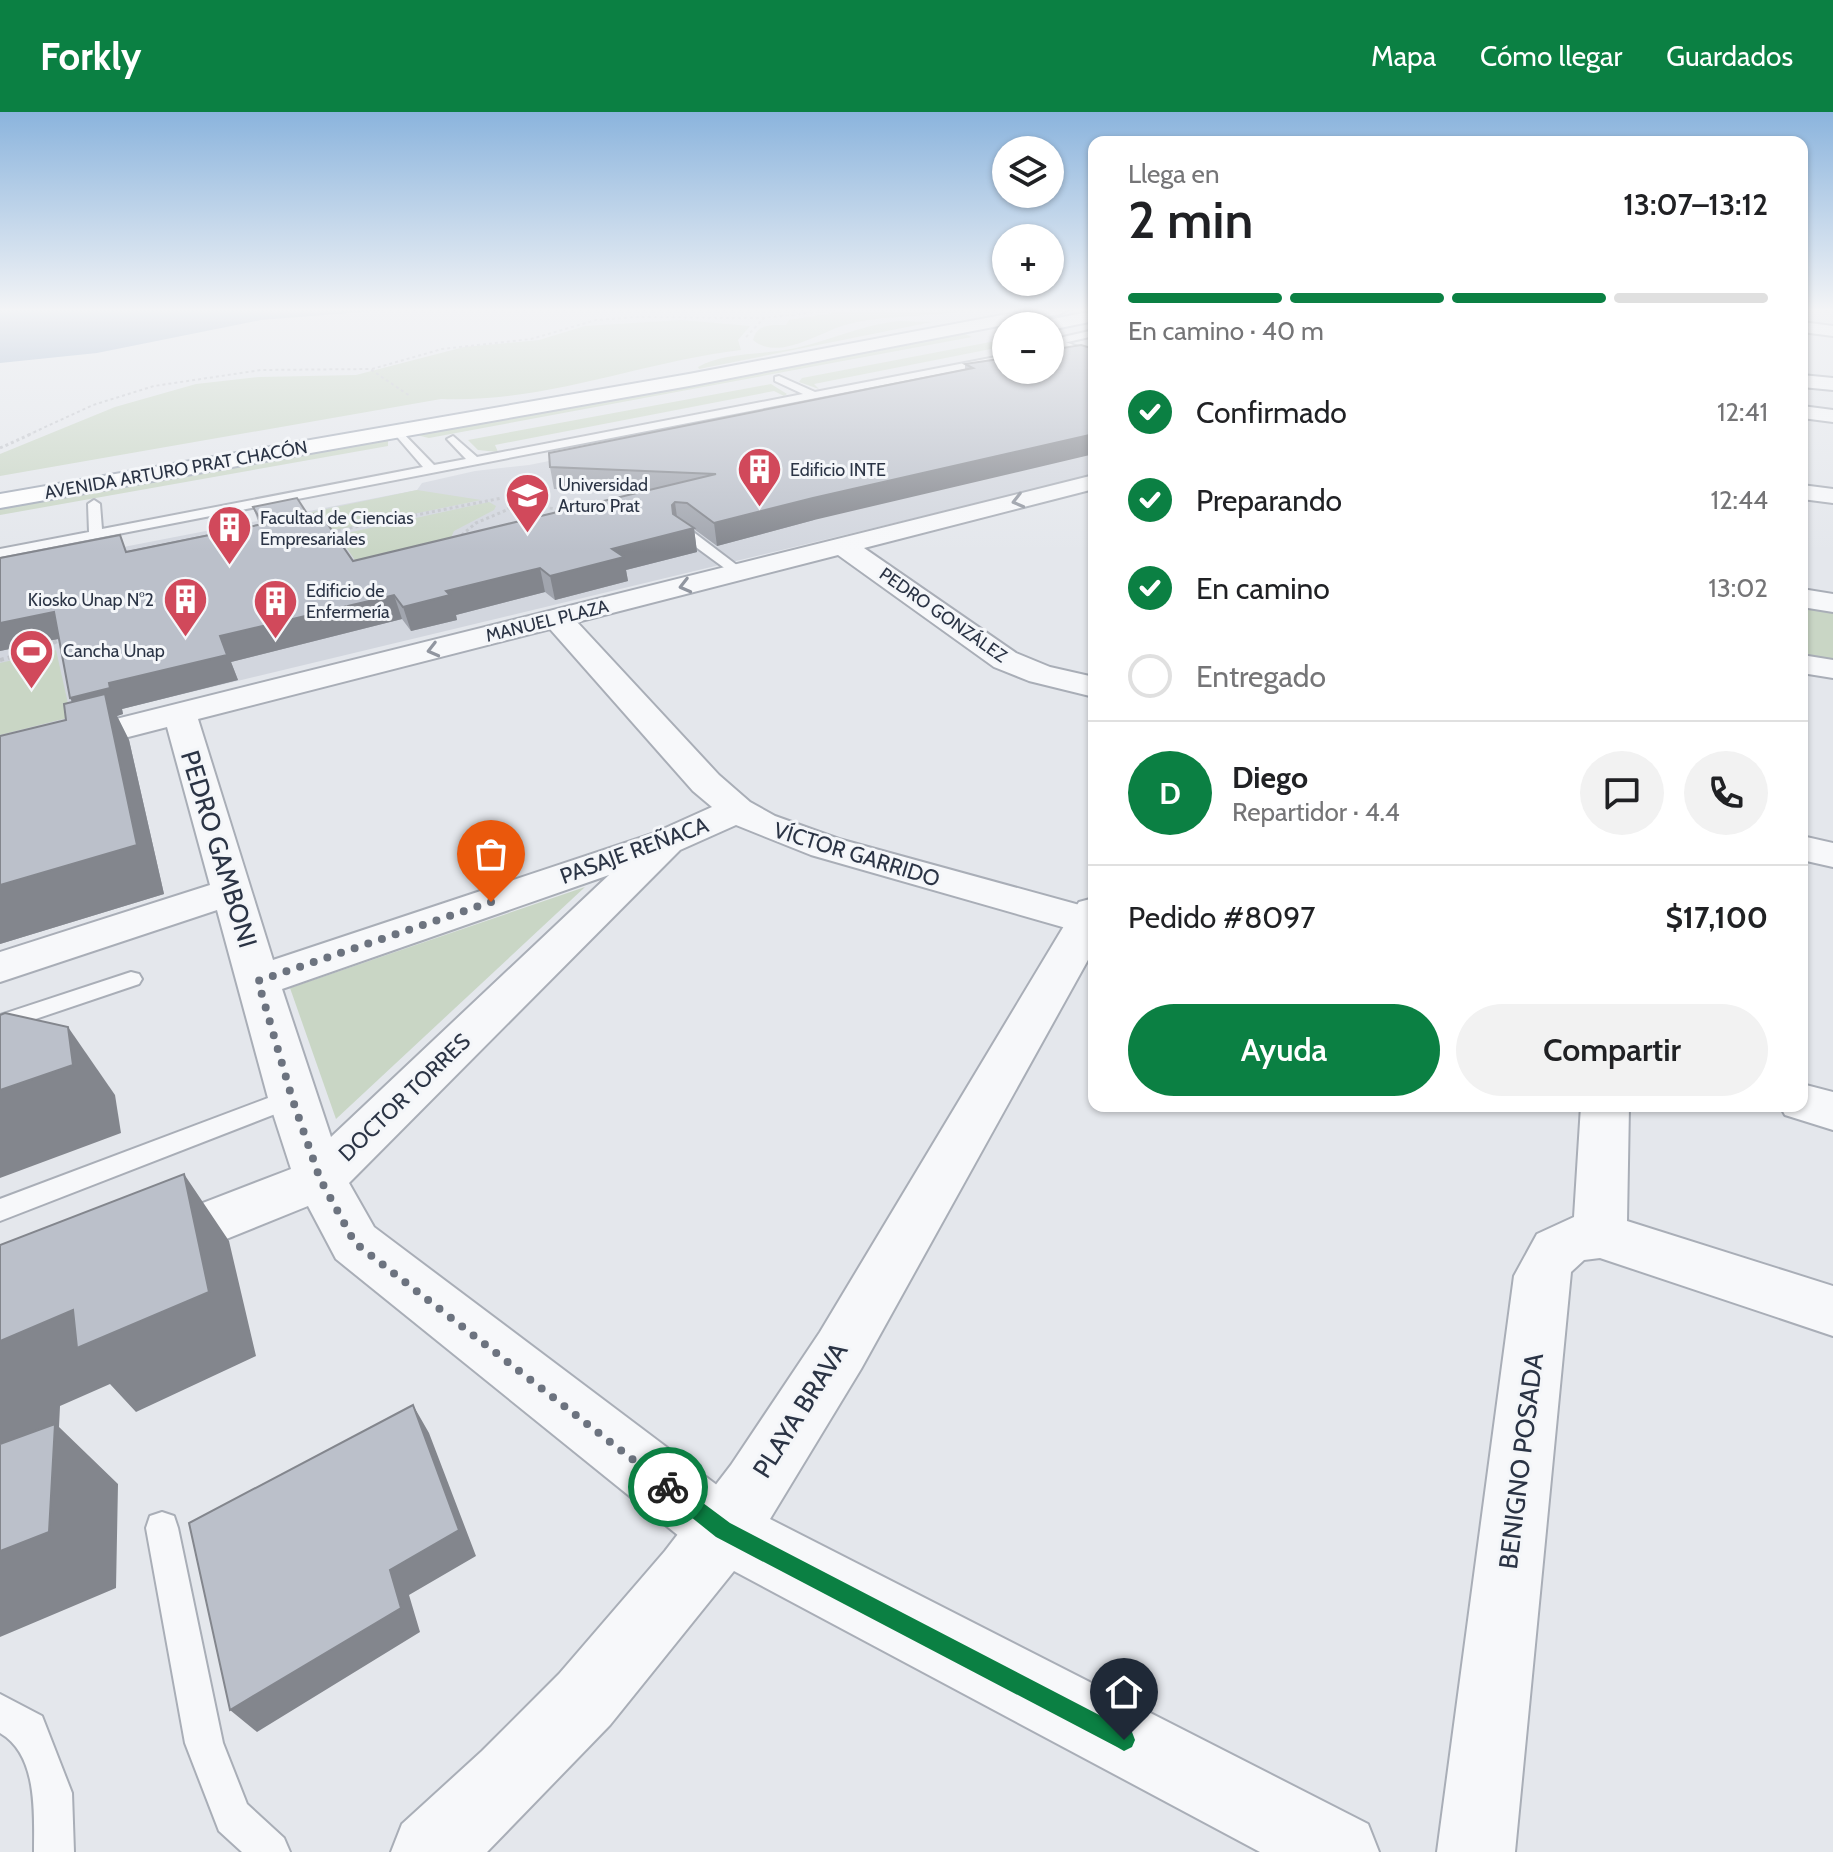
<!DOCTYPE html>
<html lang="es">
<head>
<meta charset="utf-8">
<style>
	body { margin:0; font-family:Cabin,sans-serif; background:#f2f2f2; color:#202124; height:100vh; display:flex; flex-direction:column; font-size:30px; white-space:nowrap }
	* { box-sizing:border-box; margin:0 }
	p { font-size:26px; color:#757577 }
	.icon { flex:none; width:44px; height:44px; fill:none; stroke:currentColor; stroke-width:2; stroke-linecap:round; stroke-linejoin:round }
	.map { position:relative; flex:1; overflow:hidden }
	.panel { position:absolute; left:1088px; top:24px; width:720px; height:976px; display:flex; flex-direction:column; background:#fff; border-radius:16px; box-shadow:0 2px 6px #0004 }
	.panel>* { flex:none }
	.controls { position:absolute; left:992px; top:24px; display:grid; gap:16px }
	.controls a { display:grid; place-items:center; width:72px; height:72px; border-radius:50%; background:#fff; box-shadow:0 2px 6px #0004; font-size:40px }
	.pin { position:absolute; display:grid; place-items:center; width:68px; height:68px; color:#fff; margin:-82px -34px; border-radius:50% 50% 50% 0; rotate:-45deg; box-shadow:0 0 8px #0007 }
	.pin .icon { rotate:45deg }
	.courier { position:absolute; display:grid; place-items:center; width:80px; height:80px; margin:-40px; border:6px solid #0b8043; border-radius:50%; background:#fff; color:#222; box-shadow:0 2px 10px #0007 }
	.summary em { font-style:normal; font-weight:600 }
	.summary div { display:flex; flex-direction:column-reverse }
	.summary { display:flex; align-items:center; justify-content:space-between; height:136px; padding:0 40px }
	h1 { font-size:52px; font-weight:600; line-height:60px }
	.bar { display:grid; grid-template-columns:repeat(4,1fr); gap:12px 8px; align-content:center; height:96px; padding:0 40px }
	.bar i { height:10px; border-radius:6px; background:#e0e0e0 }
	.bar .active { background:#0b8043 }
	.bar p { grid-column:span 4 }
	.line { display:flex; align-items:center; gap:20px; padding:0 40px; border-top:2px solid #e0e0e0 }
	.line div { flex:1 }
	.round { display:grid; place-items:center; flex:none; width:84px; height:84px; border-radius:42px; background:#f2f2f2 }
	ol { padding:0 40px; list-style:none }
	li { display:flex; align-items:center; gap:24px; height:88px }
	li p { margin-inline-start:auto }
	li .icon { padding:8px; border-radius:50%; background:#0b8043; color:#fff; stroke-width:4 }
	li:last-child { color:#757577 }
	li i { width:44px; height:44px; border:4px solid #e0e0e0; border-radius:50% }
	.cta { display:flex; gap:16px; margin-top:auto; padding:16px 40px }
	.cta a { flex:1; height:92px; border-radius:48px; background:#0b8043; color:#fff; font-size:32px; font-weight:600; line-height:92px; text-align:center }
	.cta a+a { background:#f2f2f2; color:#202124 }
	header { display:flex; align-items:center; gap:48px; box-sizing:border-box; height:112px; padding:0 40px; background:#0b8043; color:#fff }
	header strong { font-size:38px }
	nav { display:flex; gap:44px; margin-inline-start:auto; font-size:28px }
	.map>svg:first-child { display:block }
</style>
</head>
<body>
<header>
<strong>Forkly</strong>
<nav><a>Mapa</a><a>Cómo llegar</a><a>Guardados</a></nav>
</header>
<div class="map">
<svg width="1833" height="1740" viewBox="0 0 1833 1740">
	<rect width="100%" height="100%" fill="#e4e7ec"/>
	<path fill="#d2d6de" d="M1050 258 1094 265V363L0 626V459L417 378 422 371 475 359 529 353 754 308Z"/>
	<g fill="#c9d6c5">
		<path d="M857 197H972C929 207 884 201 842 214 817 222 777 249 753 228 757 211 772 213 786 213L789 208Z"/>
		<path d="M681 208 750 214 738 228 741 238C640 250 546 291 441 287L0 364V342L115 295 196 272 259 265 356 263 464 235 539 228 585 214Z"/>
		<path d="M898 209 932 210 699 257 698 255C724 240 765 243 796 236 831 228 862 213 898 209Z"/>
		<path d="M963 221 972 225 429 326 416 323Z"/>
		<path d="M1006 227V234L814 272 819 277 799 270 802 266Z"/>
		<path d="M771 272 787 282 784 284 774 279 495 333 498 340 478 338 468 328Z"/>
		<path d="M383 327 388 329V334L0 403V394Z"/>
		<path d="M417 378 481 388 321 421 307 401Z"/>
		<path d="M489 390 496 394 494 398 454 419 448 432 361 457 338 423Z"/>
		<path d="M1802 491 1833 496V550L1802 544Z"/>
		<path d="M56 538 71 605 0 623V551Z"/>
		<path d="M585 775 336 1007 290 876Z"/>
	</g>
	<path fill="#9fb4cc" d="M0 197H400L261 208 97 241 0 251Z"/>
	<g fill="none" stroke-linecap="round" stroke-linejoin="round">
		<defs>
			<g id="service">
				<path d="M1094 218V224L1050 234V228Z"/>
				<path d="M1006 243V249L0 445V437L89 420 88 392 94 388 100 392 102 417 423 355 392 319 398 316 434 353 466 347 447 327 453 324 477 345 803 282 775 269V265L779 264 815 280Z"/>
				<path d="M678 416H688L746 460 734 463 678 422Z"/>
				<path d="M131 860 139 862 142 867 139 872 0 919V903Z"/>
				<path d="M292 977 301 980 304 986 301 992 0 1109V1087Z"/>
				<path d="M162 1400 174 1404 178 1416 223 1631 247 1692 284 1726 290 1740H242L219 1719 185 1631 146 1416 150 1404Z"/>
				<path d="M0 1582 42 1604 72 1681 74 1740H34C34 1701 38 1643 0 1621Z"/>
			</g>
			<g id="minor">
				<path d="M1802 210 1833 214V224L1802 220Z"/>
				<path d="M1802 263 1833 266V278L1802 275Z"/>
				<path d="M1802 294 1833 298V310L1802 306Z"/>
				<path d="M1094 363V377L864 436 1016 541 1050 555 1094 565V585L1029 569 994 555 838 443 577 510 719 663 750 690 775 704 839 727 1094 797V824L811 743 736 713 680 738 349 1071 374 1115 746 1395 756 1418 746 1441 723 1451 700 1441 336 1147 308 1094 162 1153 143 1146 135 1130 143 1114 291 1057 268 986 217 798 0 870V840L210 773 167 615 0 658V636ZM550 517 693 679 712 695 652 722 273 848 198 607ZM609 763 331 1025 282 877Z"/>
				<path d="M1802 477 1833 482V500L1802 495Z"/>
				<path d="M1802 543 1833 548V566L1802 561Z"/>
				<path d="M1802 724 1833 731V755L1802 748Z"/>
				<path d="M1802 972 1833 980V1018L1785 1003 1780 994H1802Z"/>
				<path d="M1581 994H1629L1627 1109 1833 1174V1224L1600 1146 1584 1148 1571 1160 1515 1740H1437L1514 1164 1537 1122 1574 1105Z"/>
			</g>
			<g id="tertiary">
				<path d="M1050 224 1094 241V254L1050 237Z"/>
				<path d="M1802 373 1833 377V391L1802 387Z"/>
				<path d="M1094 786V837L861 1257 770 1407 1368 1712 1379 1740H1260L734 1459 610 1613 487 1740H391L402 1712 482 1639 559 1562 665 1439 731 1353 820 1220 1073 799 1079 790Z"/>
			</g>
			<g id="primary">
				<path d="M1034 197H1069L1060 202 689 274 0 396V382L689 262Z"/>
				<path d="M1094 199V209L1050 218V214H1034L1037 210Z"/>
			</g>
		</defs>
		<use href="#service" stroke="#a9aeb7" stroke-width="4"/>
		<use href="#minor" stroke="#a9aeb7" stroke-width="4"/>
		<use href="#tertiary" stroke="#a9aeb7" stroke-width="4"/>
		<use href="#primary" stroke="#a3abb8" stroke-width="4"/>
		<g stroke="#c2c5cb" stroke-width="2" stroke-dasharray="3 3" stroke-linecap="butt">
			<path d="M746 225 764 206 844 197"/>
			<path d="M372 257 442 237 531 227 596 208 638 205 764 206"/>
			<path d="M28 323 93 293 154 274 261 258 370 257 410 284"/>
		</g>
		<g stroke="#c2c5cb" stroke-width="3" stroke-dasharray="3 3" stroke-linecap="butt">
			<path d="M0 336 33 321"/>
			<path d="M508 391 573 399"/>
			<path d="M569 398 572 390"/>
			<path d="M331 424 330 420 502 386"/>
			<path d="M457 427 476 411 509 397 507 391"/>
		</g>
		<path stroke="#c2c5cb" stroke-width="4" stroke-dasharray="4 4" stroke-linecap="butt" d="M0 548 43 536 63 526"/>
		<use href="#service" fill="#f7f8fa" fill-rule="evenodd"/>
		<use href="#minor" fill="#f7f8fa" fill-rule="evenodd"/>
		<use href="#tertiary" fill="#f7f8fa" fill-rule="evenodd"/>
		<use href="#primary" fill="#fff" fill-rule="evenodd"/>
	</g>
	<path fill="#a1a5ae" d="M1006 246 814 408 717 434 694 417 697 440 626 458 628 469 555 488 545 480 456 503 457 508 411 519 402 507 231 550 238 568 122 597 123 602 117 604 129 628 164 782 0 832V624L66 608 72 590 70 586 59 527 0 539V446L127 439 259 412 253 395 308 403 353 449 639 380 554 377 550 355 965 258V252Z"/>
	<g fill="#83868d">
		<path d="M1094 322V342L814 408 717 434 714 411 813 386Z"/>
		<path d="M675 390 678 413 675 416 672 393Z"/>
		<path d="M694 416 697 440 626 458 628 469 555 488 550 464 612 437Z"/>
		<path d="M540 456 545 480 456 503 457 508 411 519 403 495 446 479Z"/>
		<path d="M394 483 402 507 231 550 238 568 122 597 123 602 117 604 129 628 164 782 0 832V773L84 612 70 586 220 524Z"/>
		<path d="M54 500 67 525 0 539V511Z"/>
		<path d="M68 915 115 983 121 1021 0 1066V978Z"/>
		<path d="M184 1062 229 1129 256 1244 136 1300 110 1272 60 1294 59 1315 118 1372 116 1476 0 1525V1229Z"/>
		<path d="M413 1293 429 1321 476 1444 409 1483 420 1520 257 1620 230 1598Z"/>
	</g>
	<g fill="#bbc0ca" stroke="#83868d" stroke-width="2">
		<path d="M1081 233 1094 237V322L813 386 714 411 687 391 675 390 672 393 673 402 694 416 612 437 624 445 550 464 540 456 446 479 450 483 403 495 394 483 220 524 227 543 109 571 110 576 70 586 54 500 0 511V446L120 423 126 440 263 412 253 395 297 386 308 403 320 401 353 449 716 362 550 355 549 341 973 256 965 252 1006 246V258H1050V238Z"/>
		<path d="M105 582 137 733 0 773V624L66 608 64 592Z"/>
		<path d="M5 901 68 915 73 953 0 978V903Z"/>
		<path d="M184 1062 209 1180 77 1236 73 1198 0 1229V1133Z"/>
		<path d="M413 1293 459 1418 390 1458 401 1496 230 1598 189 1411Z"/>
		<path d="M55 1312 49 1420 0 1439V1332Z"/>
	</g>
	<defs><path id="oneway-chevron" d="M-2-3.5L2.5 0L-2 3.5" fill="none" stroke-width="1.6" stroke-linecap="round" stroke-linejoin="round" transform="scale(2)"/></defs>
	<g stroke="#9196a0">
		<use href="#oneway-chevron" transform="translate(1018 389) rotate(166)"/>
		<use href="#oneway-chevron" transform="translate(685 474) rotate(166)"/>
		<use href="#oneway-chevron" transform="translate(433 538) rotate(166)"/>
	</g>
	<linearGradient id="sky" x2="0" y2="1"><stop stop-color="#8bb4dd"/><stop offset="0.45" stop-color="#f3f4f6"/><stop offset="1" stop-color="#f3f4f6" stop-opacity="0"/></linearGradient>
	<rect width="1833" height="440" fill="url(#sky)"/>
	<path fill="#0b8043" d="M668 1365 730 1411 1132 1620 1135 1628 1132 1635 1124 1639 1117 1635 716 1425 661 1381 658 1375 661 1368Z"/>
	<g fill="none" stroke-linecap="round" stroke-linejoin="round">
		<path stroke="#6c737f" stroke-width="8" stroke-dasharray="0 14.4" d="M491 790 258 869 292 986 320 1067 355 1131 668 1375"/>
	</g>
	<defs>
		<symbol id="building-pin" viewBox="-11 -11 22 30"><path d="M0 17L-7.5 6A9.5 9.5 0 1 1 7.5 6Z" fill="#d1495b" stroke="#f4f6f9"/><path d="M-4-6H4V6H1V3H-1V6H-4ZM-2.5-4.3h1.7v1.8h-1.7ZM.8-4.3h1.7v1.8H.8ZM-2.5-1h1.7V.8h-1.7ZM.8-1h1.7V.8H.8Z" fill="#fff"/></symbol>
		<symbol id="university-pin" viewBox="-11 -11 22 30"><path d="M0 17L-7.5 6A9.5 9.5 0 1 1 7.5 6Z" fill="#d1495b" stroke="#f4f6f9"/><path d="M0-5L7-2L0 1L-7-2ZM-4 1L0 2.5L4 1V4Q0 6-4 4Z" fill="#fff"/></symbol>
		<symbol id="stadium-pin" viewBox="-11 -11 22 30"><path d="M0 17L-7.5 6A9.5 9.5 0 1 1 7.5 6Z" fill="#d1495b" stroke="#f4f6f9"/><path d="M0-5a6.5 5 0 1 0 0 10a6.5 5 0 1 0 0-10ZM-3.5-1.8h7v3.6h-7Z" fill="#fff"/></symbol>
	</defs>
	<g fill-rule="evenodd">
		<use href="#building-pin" x="734" y="332" width="51" height="69"/>
		<use href="#university-pin" x="502" y="358" width="51" height="69"/>
		<use href="#building-pin" x="204" y="390" width="51" height="69"/>
		<use href="#building-pin" x="160" y="462" width="51" height="69"/>
		<use href="#building-pin" x="250" y="464" width="51" height="69"/>
		<use href="#stadium-pin" x="6" y="514" width="51" height="69"/>
	</g>
	<g text-anchor="middle" stroke-width="6" stroke-linejoin="round" paint-order="stroke">
		<g font-size="18" fill="#2b3445" stroke="#f4f6f9">
			<text transform="translate(176 358) rotate(-10)" y="6">AVENIDA ARTURO PRAT CHACÓN</text>
			<text transform="translate(943 503) rotate(35)" y="6">PEDRO GONZÁLEZ</text>
			<text transform="translate(547 509) rotate(-14)" y="6">MANUEL PLAZA</text>
		</g>
		<g font-size="18" fill="#2b3445" stroke="#f4f6f9" text-anchor="start">
			<text x="790" y="364">Edificio INTE</text>
			<text x="558" y="379">Universidad<tspan x="558" dy="21">Arturo Prat</tspan></text>
			<text x="260" y="412">Facultad de Ciencias<tspan x="260" dy="21">Empresariales</tspan></text>
			<text x="306" y="485">Edificio de<tspan x="306" dy="21">Enfermería</tspan></text>
			<text x="154" y="494" text-anchor="end">Kiosko Unap N°2</text>
			<text x="63" y="545">Cancha Unap</text>
		</g>
		<g font-size="22" fill="#2b3445" stroke="#f4f6f9">
			<text transform="translate(634 738) rotate(-20)" y="8">PASAJE REÑACA</text>
			<text transform="translate(857 742) rotate(17)" y="8">VÍCTOR GARRIDO</text>
			<text transform="translate(404 985) rotate(-44)" y="8">DOCTOR TORRES</text>
		</g>
		<g font-size="26" fill="#2b3445" stroke="#f4f6f9">
			<text transform="translate(219 737) rotate(73)" y="9">PEDRO GAMBONI</text>
			<text transform="translate(800 1298) rotate(-58)" y="9">PLAYA BRAVA</text>
			<text transform="translate(1521 1349) rotate(-83)" y="9">BENIGNO POSADA</text>
		</g>
	</g>
</svg>
<div class="controls">
<a><svg class="icon" aria-label="layers" viewBox="0 0 24 24"><path d="M12 4l9 5-9 5-9-5zM3 14l9 5 9-5"/></svg></a>
<a>+</a>
<a>−</a>
</div>
<div class="pin" style="left:491px;top:790px;background:#ea580c"><svg class="icon" aria-label="bag" viewBox="0 0 24 24"><path d="M5 8h14l-1 12H6zM9 8a3 3 0 0 1 6 0"/></svg></div>
<div class="pin" style="left:1124px;top:1628px;background:#1f2937"><svg class="icon" aria-label="home" viewBox="0 0 24 24"><path d="M3 11l9-7 9 7M6 9v11h12V9"/></svg></div>
<div class="courier" style="left:668px;top:1375px"><svg class="icon" aria-label="bike" viewBox="0 0 24 24"><circle cx="6" cy="16" r="4"/><circle cx="18" cy="16" r="4"/><path d="M6 16l4-8h5l3 8M10 8l3 8H6M13 5h3"/></svg></div>
<section class="panel">
<div class="summary"><div><h1>2 min</h1><p>Llega en</p></div><em>13:07–13:12</em></div>
<div class="bar"><i class="active"></i><i class="active"></i><i class="active"></i><i></i><p>En camino · 40 m</p></div>
<ol>
<li><svg class="icon" aria-label="check" viewBox="0 0 24 24"><path d="M5 12l5 5 9-10"/></svg>Confirmado<p>12:41</p></li>
<li><svg class="icon" aria-label="check" viewBox="0 0 24 24"><path d="M5 12l5 5 9-10"/></svg>Preparando<p>12:44</p></li>
<li><svg class="icon" aria-label="check" viewBox="0 0 24 24"><path d="M5 12l5 5 9-10"/></svg>En camino<p>13:02</p></li>
<li><i></i>Entregado</li>
</ol>
<div class="line" style="height:144px"><b class="round" style="background:#0b8043;color:#fff">D</b><div><b>Diego</b><p>Repartidor · 4.4</p></div><a class="round"><svg class="icon" aria-label="chat" viewBox="0 0 24 24"><path d="M4 5h16v11H9l-5 4z"/></svg></a><a class="round"><svg class="icon" aria-label="phone" viewBox="0 0 24 24"><path d="M5 4h4l2 5-3 2q2 4 5 5l2-3 5 2v4C11 20 4 13 5 4z"/></svg></a></div>
<div class="line" style="height:104px"><div>Pedido #8097</div><b>$17,100</b></div>
<div class="cta"><a>Ayuda</a><a>Compartir</a></div>
</section>
</div>
</body>
</html>
